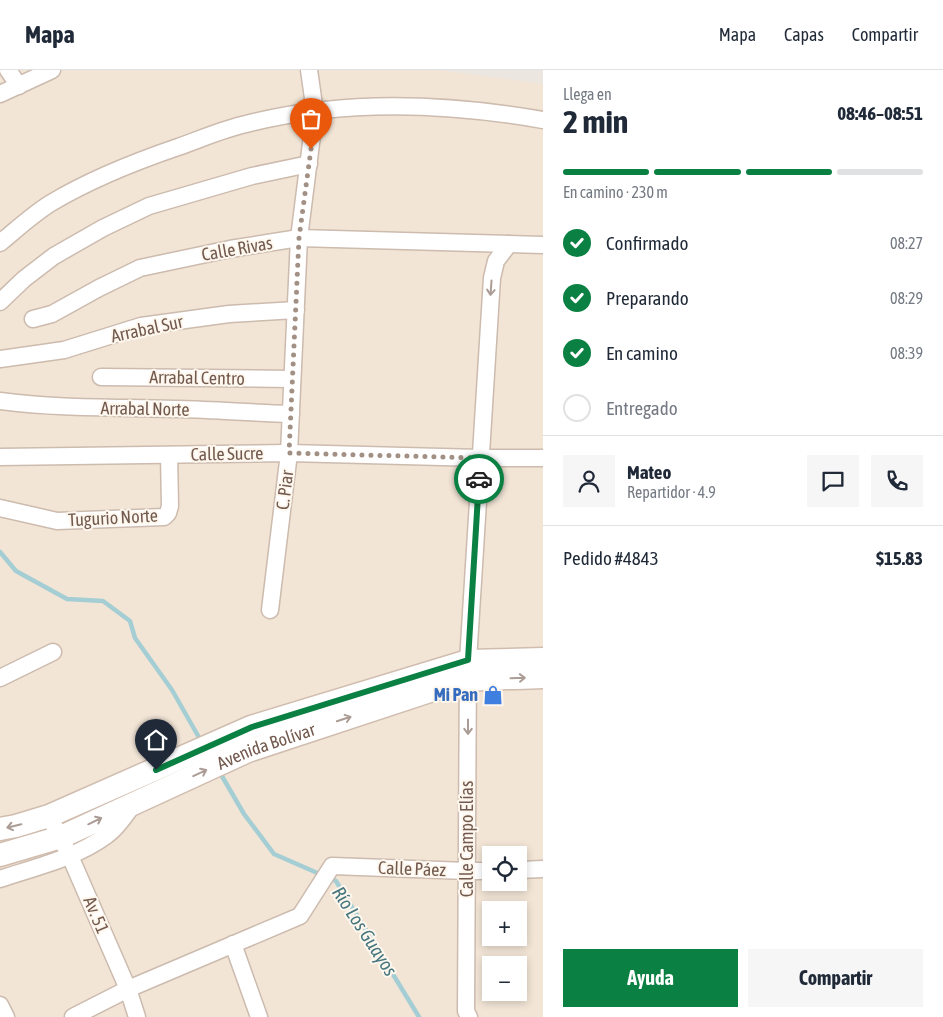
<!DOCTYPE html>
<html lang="es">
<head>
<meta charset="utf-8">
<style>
	body { margin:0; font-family:"Asap Condensed",sans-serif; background:#f6f6f7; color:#1f2937; height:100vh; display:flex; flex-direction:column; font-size:19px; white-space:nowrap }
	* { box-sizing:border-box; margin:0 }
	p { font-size:16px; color:#747a83 }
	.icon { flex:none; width:28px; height:28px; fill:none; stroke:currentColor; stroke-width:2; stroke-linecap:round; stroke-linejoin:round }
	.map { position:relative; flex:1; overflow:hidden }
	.panel { display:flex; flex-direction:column; background:#fff; width:400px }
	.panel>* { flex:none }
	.fabs { position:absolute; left:482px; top:776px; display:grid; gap:10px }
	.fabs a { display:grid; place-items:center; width:45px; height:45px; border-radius:0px; background:#fff; box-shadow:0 2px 8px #0003; font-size:25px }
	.pin { position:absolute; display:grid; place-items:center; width:42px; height:42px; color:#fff; margin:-51px -21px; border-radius:50% 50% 50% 0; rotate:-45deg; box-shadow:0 0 5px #0007 }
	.pin .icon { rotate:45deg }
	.courier { position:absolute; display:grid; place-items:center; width:50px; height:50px; margin:-25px; border:4px solid #0b8043; border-radius:50%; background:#fff; color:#222; box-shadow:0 1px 6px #0007 }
	.overview em { font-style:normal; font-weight:700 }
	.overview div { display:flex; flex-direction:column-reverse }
	.overview { display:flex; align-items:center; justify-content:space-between; height:85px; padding:0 20px }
	h1 { font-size:32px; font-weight:700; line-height:38px }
	.bar { display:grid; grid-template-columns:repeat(4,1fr); gap:8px 5px; align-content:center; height:60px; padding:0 20px }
	.bar i { height:6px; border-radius:4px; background:#e0e1e3 }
	.bar .selected { background:#0b8043 }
	.bar p { grid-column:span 4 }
	.line { display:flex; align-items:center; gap:12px; padding:0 20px; border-top:1px solid #e0e1e3 }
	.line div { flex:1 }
	.round { display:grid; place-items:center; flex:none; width:52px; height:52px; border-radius:0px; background:#f6f6f7 }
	ol { padding:0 20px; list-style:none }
	li { display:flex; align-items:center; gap:15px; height:55px }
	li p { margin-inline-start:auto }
	li .icon { padding:5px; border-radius:50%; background:#0b8043; color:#fff; stroke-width:4 }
	li:last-child { color:#747a83 }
	li i { width:28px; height:28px; border:2px solid #e0e1e3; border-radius:50% }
	.cta { display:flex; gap:10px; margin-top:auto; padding:10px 20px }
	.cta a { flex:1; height:58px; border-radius:0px; background:#0b8043; color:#fff; font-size:20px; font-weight:700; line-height:58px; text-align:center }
	.cta a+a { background:#f6f6f7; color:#1f2937 }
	header { display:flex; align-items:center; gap:30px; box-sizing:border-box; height:70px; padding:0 25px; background:#fff; border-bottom:1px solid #e0e1e3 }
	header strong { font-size:24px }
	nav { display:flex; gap:28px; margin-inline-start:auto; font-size:18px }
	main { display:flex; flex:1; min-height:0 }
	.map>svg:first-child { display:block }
</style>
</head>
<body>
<header>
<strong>Mapa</strong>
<nav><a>Mapa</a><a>Capas</a><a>Compartir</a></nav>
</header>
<main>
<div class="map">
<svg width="543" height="947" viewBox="0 0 543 947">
	<rect width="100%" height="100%" fill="#fbf3e8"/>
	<path fill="#f2e5d6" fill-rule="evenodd" d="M0 0H543V947H0ZM491 785H519V812H491ZM491 840H519V868H491ZM491 895H519V922H491Z"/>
	<path fill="#ece6e1" d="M439 0H543V14Z"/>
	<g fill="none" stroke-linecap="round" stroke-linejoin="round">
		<g stroke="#a4ced4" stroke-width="4.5">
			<path d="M0 482 16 501 67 529 103 531 130 551 135 568 172 620 201 671"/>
			<path d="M219 701 244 744 274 784 322 805"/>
			<path d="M329 808 336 811 419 947"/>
		</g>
		<defs>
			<g id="minor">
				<path d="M8 0 19 16"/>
				<path d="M0 24 52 0"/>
				<path d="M0 173C16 160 33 144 51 133 91 109 134 92 178 77 201 69 223 59 246 54 342 29 446 33 543 50"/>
				<path d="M0 232 24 209 54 186 103 158 149 136 252 106 309 94"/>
				<path d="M33 249 52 244 99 218 140 198 230 179 299 168 543 175"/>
				<path d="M0 289 64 280 141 256 229 244 296 240"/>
				<path d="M101 307 292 309"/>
				<path d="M0 331C60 339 120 337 180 339 217 340 254 343 291 344"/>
				<path d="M0 387 289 383 480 388H543"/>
				<path d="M0 438 57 451 164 447 168 443 170 436 169 385"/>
				<path d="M270 540 289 383 299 168 315 42 309 0"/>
				<path d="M0 608 53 582"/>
				<path d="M49 746 70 786 128 919 137 947"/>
				<path d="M519 800 543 799"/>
				<path d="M0 809C36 797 76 788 107 765 117 758 125 746 132 736"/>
				<path d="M233 874 259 947"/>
				<path d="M0 935 6 947"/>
				<path d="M73 947 128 919 300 846 332 796 467 801H491"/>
				<path d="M469 947 466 941 468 591 492 208 496 191 509 174"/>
			</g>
			<g id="secondary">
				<path d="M0 759 16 756 49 746 251 657 468 591 543 589"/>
				<path id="s1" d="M0 785 61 767 248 681 445 616C476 606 511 609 543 607"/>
			</g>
		</defs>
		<use href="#minor" stroke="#ccbbae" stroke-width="19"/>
		<use href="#secondary" stroke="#d0bdaf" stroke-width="25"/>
		<use href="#minor" stroke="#fff" stroke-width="16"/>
		<use href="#secondary" stroke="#fff" stroke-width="22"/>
	</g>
	<defs><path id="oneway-shaft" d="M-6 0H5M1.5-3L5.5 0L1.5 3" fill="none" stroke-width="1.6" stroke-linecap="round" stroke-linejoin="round" transform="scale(1.25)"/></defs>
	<g stroke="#ab9c95">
		<use href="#oneway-shaft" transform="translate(491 218) rotate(94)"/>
		<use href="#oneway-shaft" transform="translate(518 608) rotate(-2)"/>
		<use href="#oneway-shaft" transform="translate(344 649) rotate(-18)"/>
		<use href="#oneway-shaft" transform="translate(468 657) rotate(90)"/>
		<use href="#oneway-shaft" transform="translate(200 703) rotate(-25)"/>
		<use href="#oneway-shaft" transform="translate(95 751) rotate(-26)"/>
		<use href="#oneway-shaft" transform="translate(14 756) rotate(167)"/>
	</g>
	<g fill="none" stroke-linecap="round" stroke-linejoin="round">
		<path stroke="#a39084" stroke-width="5" stroke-dasharray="0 9" d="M311 79 299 168 289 383 480 388 479 409"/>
		<path stroke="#0b8043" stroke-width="6" d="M156 700 252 657 468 590 479 409"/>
	</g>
	<defs>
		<symbol id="shop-bare" viewBox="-9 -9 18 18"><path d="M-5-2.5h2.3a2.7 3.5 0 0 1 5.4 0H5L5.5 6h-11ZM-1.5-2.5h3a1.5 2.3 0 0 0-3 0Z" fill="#3f7fe0" stroke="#fef7ee" stroke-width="2.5" paint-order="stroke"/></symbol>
	</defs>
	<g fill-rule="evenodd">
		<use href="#shop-bare" x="479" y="611" width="28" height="28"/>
	</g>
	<g text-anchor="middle" stroke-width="4" stroke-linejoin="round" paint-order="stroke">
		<g font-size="18" fill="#735a4e" stroke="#fef7ee">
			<text transform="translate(237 179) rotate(-10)" y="6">Calle Rivas</text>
			<text transform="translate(147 259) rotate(-12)" y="6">Arrabal Sur</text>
			<text transform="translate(197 308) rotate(1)" y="6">Arrabal Centro</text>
			<text transform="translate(145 339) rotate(1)" y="6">Arrabal Norte</text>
			<text transform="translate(227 384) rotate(-1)" y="6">Calle Sucre</text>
			<text transform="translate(285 420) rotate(-83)" y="6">C. Piar</text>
			<text transform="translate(113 448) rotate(-3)" y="6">Tugurio Norte</text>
			<text dy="6" stroke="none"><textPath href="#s1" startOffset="288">Avenida Bolívar</textPath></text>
			<text transform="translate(467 769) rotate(-90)" y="6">Calle Campo Elías</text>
			<text transform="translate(412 799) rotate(2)" y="6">Calle Páez</text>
			<text transform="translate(96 845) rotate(67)" y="6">Av. 51</text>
		</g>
		<g font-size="18" font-weight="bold" fill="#366cbe" stroke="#fef7ee" text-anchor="end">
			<text x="478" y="631">Mi Pan</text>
		</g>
		<g font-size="19" font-style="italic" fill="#46767e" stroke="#fef7ee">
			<text transform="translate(365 861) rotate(57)" y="7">Río Los Guayos</text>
		</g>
	</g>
</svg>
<div class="fabs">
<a><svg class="icon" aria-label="locate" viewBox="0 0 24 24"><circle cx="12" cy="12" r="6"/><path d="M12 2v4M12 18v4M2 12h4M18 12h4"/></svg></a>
<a>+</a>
<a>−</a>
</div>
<div class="pin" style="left:311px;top:79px;background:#ea580c"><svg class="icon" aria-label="bag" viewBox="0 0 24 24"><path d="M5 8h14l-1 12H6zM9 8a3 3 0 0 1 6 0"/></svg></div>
<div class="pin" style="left:156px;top:700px;background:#1f2937"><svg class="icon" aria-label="home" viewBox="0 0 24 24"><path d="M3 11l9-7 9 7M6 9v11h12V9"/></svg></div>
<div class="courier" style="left:479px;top:409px"><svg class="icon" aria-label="car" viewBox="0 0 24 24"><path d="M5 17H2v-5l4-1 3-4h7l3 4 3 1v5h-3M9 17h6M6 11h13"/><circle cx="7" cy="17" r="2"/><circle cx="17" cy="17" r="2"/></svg></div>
</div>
<section class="panel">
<div class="overview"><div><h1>2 min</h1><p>Llega en</p></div><em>08:46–08:51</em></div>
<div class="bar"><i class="selected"></i><i class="selected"></i><i class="selected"></i><i></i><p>En camino · 230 m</p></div>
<ol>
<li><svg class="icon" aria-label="check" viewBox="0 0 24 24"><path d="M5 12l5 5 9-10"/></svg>Confirmado<p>08:27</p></li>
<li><svg class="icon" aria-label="check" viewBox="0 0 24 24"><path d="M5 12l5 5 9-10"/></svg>Preparando<p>08:29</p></li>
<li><svg class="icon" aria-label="check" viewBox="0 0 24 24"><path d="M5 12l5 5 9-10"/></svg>En camino<p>08:39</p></li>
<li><i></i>Entregado</li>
</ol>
<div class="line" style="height:90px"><a class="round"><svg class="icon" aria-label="person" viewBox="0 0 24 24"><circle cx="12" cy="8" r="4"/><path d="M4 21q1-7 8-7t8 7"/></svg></a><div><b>Mateo</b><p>Repartidor · 4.9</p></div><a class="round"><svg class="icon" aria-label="chat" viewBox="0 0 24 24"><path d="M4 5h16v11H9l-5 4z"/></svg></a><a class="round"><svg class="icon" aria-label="phone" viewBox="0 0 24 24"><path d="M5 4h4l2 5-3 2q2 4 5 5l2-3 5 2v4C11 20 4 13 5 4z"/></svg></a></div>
<div class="line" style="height:65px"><div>Pedido #4843</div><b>$15.83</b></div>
<div class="cta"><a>Ayuda</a><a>Compartir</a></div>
</section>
</main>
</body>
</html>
